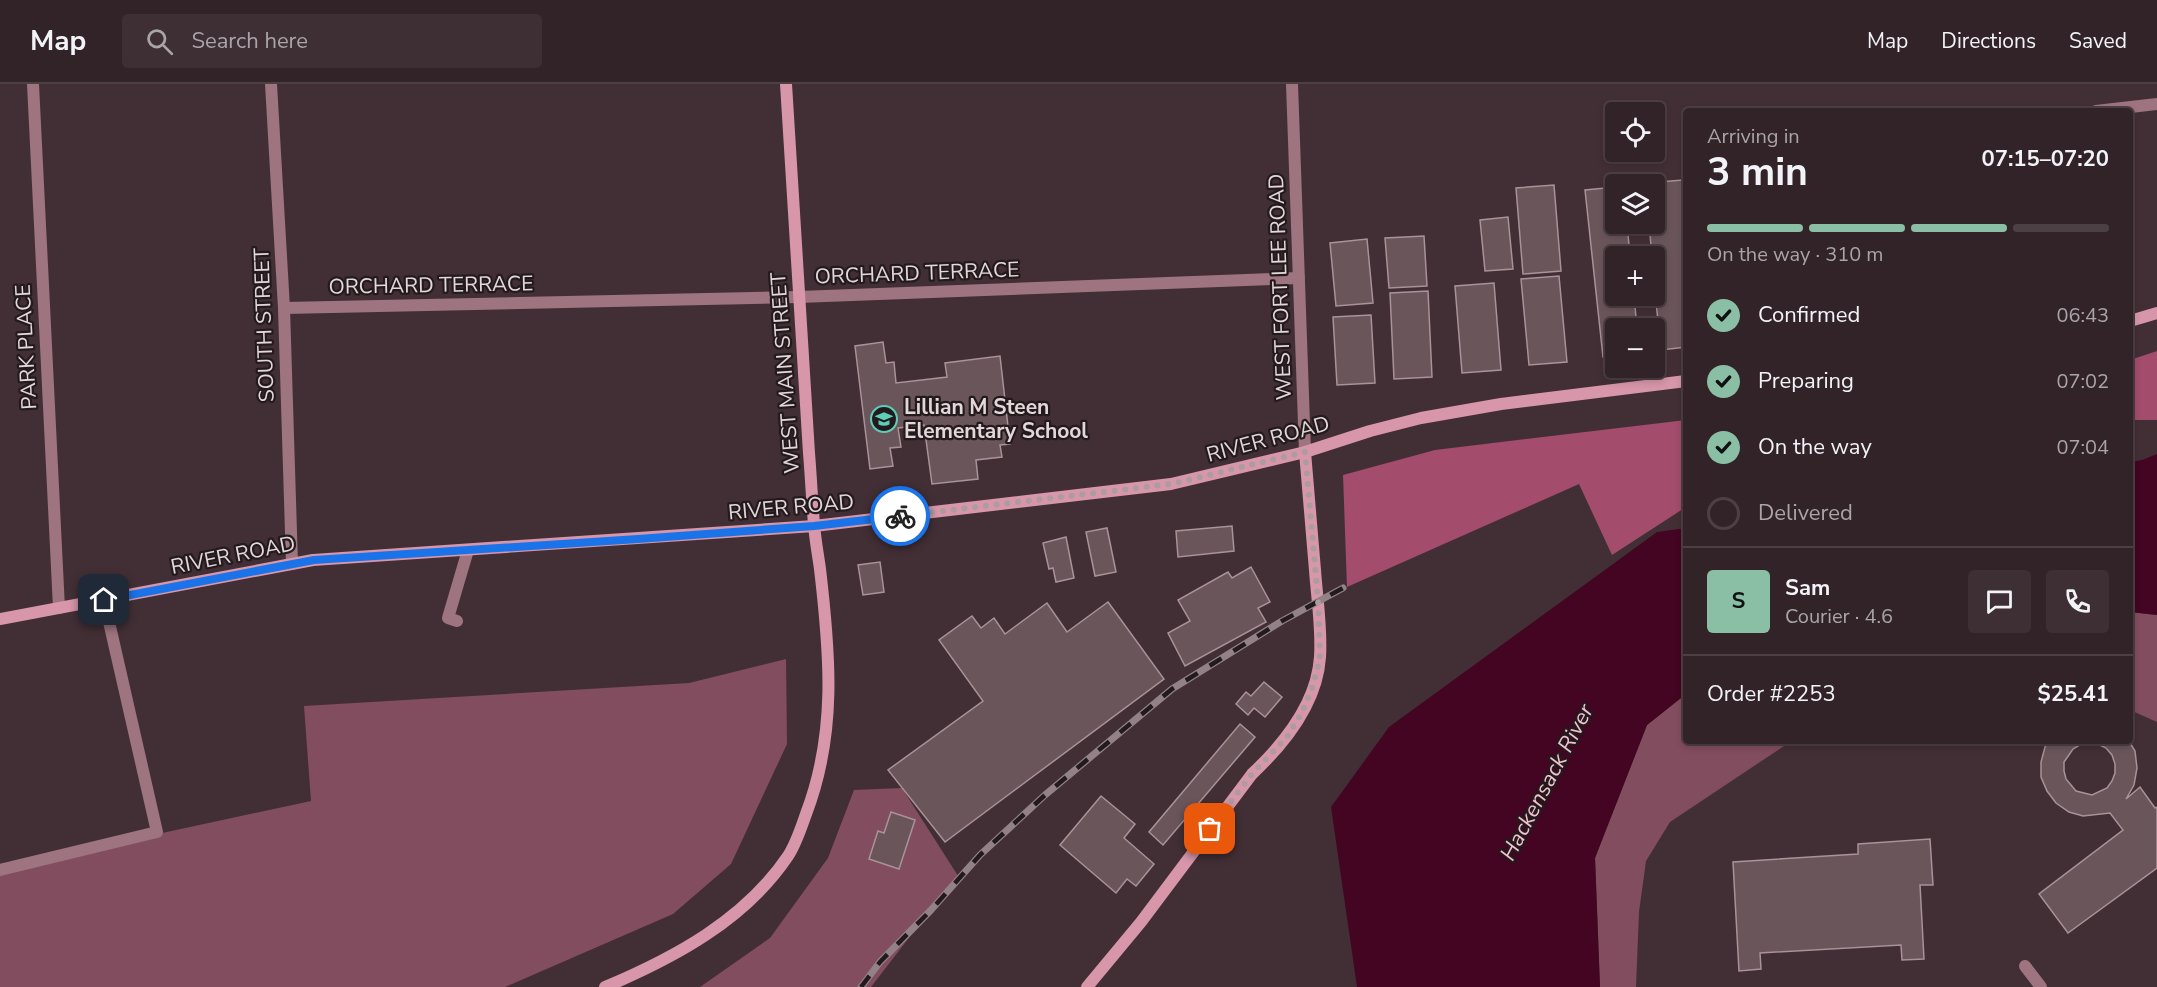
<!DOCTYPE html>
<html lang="en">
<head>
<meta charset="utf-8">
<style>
	body { margin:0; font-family:"Nunito Sans",sans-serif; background:#3d2f34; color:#f1f3f6; height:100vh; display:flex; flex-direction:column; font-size:22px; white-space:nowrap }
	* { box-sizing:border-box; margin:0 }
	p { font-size:20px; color:#a8a4a8 }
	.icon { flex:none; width:33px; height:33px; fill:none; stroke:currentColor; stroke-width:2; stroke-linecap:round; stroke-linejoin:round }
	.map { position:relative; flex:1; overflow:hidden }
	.side { position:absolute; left:1683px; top:24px; width:450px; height:636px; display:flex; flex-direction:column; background:#322328; border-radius:6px; box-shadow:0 3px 9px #0003,0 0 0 2px #4d4045 }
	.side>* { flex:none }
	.fabs { position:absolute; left:1605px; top:18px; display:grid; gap:12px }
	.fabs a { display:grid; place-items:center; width:60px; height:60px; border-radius:6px; background:#322328; box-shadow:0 3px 9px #0003,0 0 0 2px #4d4045; font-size:30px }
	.pin { position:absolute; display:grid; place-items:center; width:51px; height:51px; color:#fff; margin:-26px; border-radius:12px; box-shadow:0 3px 9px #0006 }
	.courier { position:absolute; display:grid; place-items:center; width:60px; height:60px; margin:-30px; border:4px solid #1a73e8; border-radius:50%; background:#fff; color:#222; box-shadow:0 2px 8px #0007 }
	.summary em { font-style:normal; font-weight:700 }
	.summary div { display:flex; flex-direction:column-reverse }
	.summary { display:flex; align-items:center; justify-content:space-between; height:102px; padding:0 24px }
	h1 { font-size:39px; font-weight:700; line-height:45px }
	.bar { display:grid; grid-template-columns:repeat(4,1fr); gap:9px 6px; align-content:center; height:72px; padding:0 24px }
	.bar i { height:8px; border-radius:4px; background:#4d4045 }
	.bar .current { background:#8abfa5 }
	.bar p { grid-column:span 4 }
	.line { display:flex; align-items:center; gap:15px; padding:0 24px; border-top:2px solid #4d4045 }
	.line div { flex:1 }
	.round { display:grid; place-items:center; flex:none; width:63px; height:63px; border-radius:6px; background:#3d2f34 }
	ol { padding:0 24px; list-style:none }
	li { display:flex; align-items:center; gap:18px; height:66px }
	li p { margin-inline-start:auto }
	li .icon { padding:6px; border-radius:50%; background:#8abfa5; color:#111; stroke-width:4 }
	li:last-child { color:#a8a4a8 }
	li i { width:33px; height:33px; border:3px solid #4d4045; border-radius:50% }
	header { display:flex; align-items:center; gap:36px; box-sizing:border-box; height:84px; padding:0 30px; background:#322328; border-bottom:2px solid #4d4045 }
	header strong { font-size:28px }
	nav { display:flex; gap:33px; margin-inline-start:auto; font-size:21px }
	.search { width:420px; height:54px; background:#3d2f34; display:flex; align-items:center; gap:15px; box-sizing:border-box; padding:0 21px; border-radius:6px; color:#a8a4a8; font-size:22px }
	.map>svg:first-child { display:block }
</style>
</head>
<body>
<header>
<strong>Map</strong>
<div class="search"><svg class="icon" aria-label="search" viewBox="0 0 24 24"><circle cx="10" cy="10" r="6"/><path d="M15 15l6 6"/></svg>Search here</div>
<nav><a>Map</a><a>Directions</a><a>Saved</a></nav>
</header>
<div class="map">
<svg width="2157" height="903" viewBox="0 0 2157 903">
	<rect width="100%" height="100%" fill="#422f35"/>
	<g fill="#824d5f">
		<path d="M2130 528 2157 531V638L2130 626Z"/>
		<path d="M786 575 787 660 731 780 673 830 505 903H0V784L311 717 304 622 689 599Z"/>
		<path d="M1686 610V657H1802L1787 660 1670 738 1646 777 1639 828 1636 903H1600L1595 774 1647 641Z"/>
		<path d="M902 704 960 795 918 842 871 903H700L770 854 828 774 854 706Z"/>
	</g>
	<g fill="#a34c6c">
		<path d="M2157 267V336H2130V276Z"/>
		<path d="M1686 336V423L1612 471 1579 400 1347 503 1343 391 1435 366Z"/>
	</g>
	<g fill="#440522">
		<path d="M2157 370V531L2130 528V378L2142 376Z"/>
		<path d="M1686 444V610L1647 641 1595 774 1600 903H1357L1331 723 1389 643 1657 448Z"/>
	</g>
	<g fill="#6a555b" stroke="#a99299" stroke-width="1.5" fill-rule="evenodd">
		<path d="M1683 96 1686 133V263L1661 266 1654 199V172H1652L1649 140H1654V100L1645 99Z"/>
		<path d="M1554 101 1561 187 1523 190 1516 104Z"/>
		<path d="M1616 103V140H1627L1630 172H1616V212H1634L1637 244H1616V271L1603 273 1585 106Z"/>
		<path d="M1508 133 1513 185 1485 187 1480 136Z"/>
		<path d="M1424 152 1427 202 1389 204 1385 154Z"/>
		<path d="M1367 155 1373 219 1336 222 1330 159Z"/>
		<path d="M1559 192 1567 278 1529 281 1521 195Z"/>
		<path d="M1494 199 1501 286 1462 289 1455 202Z"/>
		<path d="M1428 207 1432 293 1394 295 1390 209Z"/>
		<path d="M1371 231 1375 299 1337 301 1333 233Z"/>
		<path d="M883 258 886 279 894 278 896 299 947 293 945 279 1000 272 1010 360 1000 361 1002 373 976 376 978 395 932 400 924 341 898 344 901 363 890 364 893 382 870 385 855 262Z"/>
		<path d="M1232 442 1234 467 1178 473 1176 447Z"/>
		<path d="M1107 444 1116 488 1095 492 1086 448Z"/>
		<path d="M1066 453 1074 494 1056 498 1053 484 1049 485 1043 459Z"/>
		<path d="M880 478 884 508 863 511 858 481Z"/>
		<path d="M1251 483 1270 518 1258 524 1266 538 1185 582 1168 549 1190 537 1178 516 1228 488 1232 494Z"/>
		<path d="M1108 518 1164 595 945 758 888 686 983 617 939 556 972 532 981 544 994 534 1005 550 1047 519 1067 548Z"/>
		<path d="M1264 598 1282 613 1265 633 1254 624 1248 631 1236 620 1246 608 1251 612Z"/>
		<path d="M1240 640 1255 653 1163 761 1149 748Z"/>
		<path d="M2049 657H2129L2135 667 2137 684 2134 701 2126 715 2140 703 2155 724 2157 723V784L2068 849 2039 810 2123 746 2110 729 2083 732 2069 728 2056 719 2047 707 2041 693V678L2045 663ZM2089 659 2098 660 2106 664 2112 671 2115 680V689L2112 697 2107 704 2092 711 2076 707 2066 695 2064 687V678L2073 665 2081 660Z"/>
		<path d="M1101 712 1135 740 1124 754 1154 780 1136 802 1127 795 1116 809 1060 761Z"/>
		<path d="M891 728 915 736 899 785 869 775 878 747 884 749Z"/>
		<path d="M1930 755 1933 801H1920L1924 875 1902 876 1901 861 1760 869 1761 885 1739 887 1733 778 1858 770V760Z"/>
	</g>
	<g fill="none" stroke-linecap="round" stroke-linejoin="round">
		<g stroke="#9d7480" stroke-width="12">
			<path d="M33 0 59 524"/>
			<path d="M271 0 284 224 292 480"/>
			<path d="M1292 0 1305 368"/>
			<path d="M2096 27 2157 20"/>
			<path d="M284 224 799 213 1299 194"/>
			<path d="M457 537 448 534 468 466"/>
			<path d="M0 786 157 748 104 516"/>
			<path d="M2025 882 2041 903"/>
		</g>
		<g stroke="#d796aa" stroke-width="12">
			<path d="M2130 237 2157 229"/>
			<path d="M0 535 313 476 814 442 1171 400 1305 368 1370 347 1421 334 1501 320 1686 297"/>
			<path d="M605 903C674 874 745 836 788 772 796 760 801 744 806 730 837 649 830 570 820 485 818 470 815 455 814 440 812 417 811 393 809 369 801 246 794 123 786 0"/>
			<path d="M1087 903 1141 838 1252 690C1284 660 1317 619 1320 573 1322 545 1317 515 1315 486 1312 447 1308 407 1305 368"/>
		</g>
		<defs>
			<path id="rail" d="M861 903 880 878 931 826 980 771 1045 711 1172 605 1282 537 1343 504"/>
		</defs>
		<use href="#rail" stroke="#928287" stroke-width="7"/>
		<use href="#rail" stroke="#231a1d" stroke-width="4.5" stroke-dasharray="14" stroke-linecap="butt"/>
	</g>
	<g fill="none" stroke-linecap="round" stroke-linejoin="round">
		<path stroke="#ab9ca0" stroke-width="6" stroke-dasharray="0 10.8" d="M900 432 1171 400 1305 368 1318 516 1320 575 1312 604 1302 628 1287 653 1252 690 1210 745"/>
		<path stroke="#1a73e8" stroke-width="8" d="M104 516 314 476 638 455 814 442 900 432"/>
	</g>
	<defs>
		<symbol id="school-ring" viewBox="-11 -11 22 22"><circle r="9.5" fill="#231a1d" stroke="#5dceb9" stroke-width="1.5"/><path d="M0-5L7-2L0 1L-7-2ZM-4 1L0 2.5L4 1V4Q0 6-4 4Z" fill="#5dceb9"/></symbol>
	</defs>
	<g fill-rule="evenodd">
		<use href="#school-ring" x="869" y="320" width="30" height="30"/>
	</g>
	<g text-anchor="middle" stroke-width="4.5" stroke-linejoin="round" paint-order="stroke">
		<g font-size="21" fill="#e3d7da" stroke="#231a1d">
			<text transform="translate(917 189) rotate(-2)" y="7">ORCHARD TERRACE</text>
			<text transform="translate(431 201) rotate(-1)" y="7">ORCHARD TERRACE</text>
			<text transform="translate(1280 203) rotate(-92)" y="7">WEST FORT LEE ROAD</text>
			<text transform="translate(264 241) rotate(-92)" y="7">SOUTH STREET</text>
			<text transform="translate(26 263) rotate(-93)" y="7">PARK PLACE</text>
			<text transform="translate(785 289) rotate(-94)" y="7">WEST MAIN STREET</text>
			<text transform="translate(1268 355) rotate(-15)" y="7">RIVER ROAD</text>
			<text transform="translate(791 423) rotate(-5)" y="7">RIVER ROAD</text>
			<text transform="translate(233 471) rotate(-11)" y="7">RIVER ROAD</text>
		</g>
		<g font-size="21" font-weight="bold" fill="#e3d7da" stroke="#231a1d" text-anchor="start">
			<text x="904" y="330">Lillian M Steen<tspan x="904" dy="24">Elementary School</tspan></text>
		</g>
		<g font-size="22" font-style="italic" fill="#f3c1d0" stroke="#231a1d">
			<text transform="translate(1546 698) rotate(-62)" y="8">Hackensack River</text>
		</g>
	</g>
</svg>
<div class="fabs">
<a><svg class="icon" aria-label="locate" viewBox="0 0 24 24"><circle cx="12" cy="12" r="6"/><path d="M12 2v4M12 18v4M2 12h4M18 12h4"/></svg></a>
<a><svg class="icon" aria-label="layers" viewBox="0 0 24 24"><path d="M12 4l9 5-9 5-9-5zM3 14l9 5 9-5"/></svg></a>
<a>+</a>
<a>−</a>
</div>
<div class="pin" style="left:1210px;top:745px;background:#ea580c"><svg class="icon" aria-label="bag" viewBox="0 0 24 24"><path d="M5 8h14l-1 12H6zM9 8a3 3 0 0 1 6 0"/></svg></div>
<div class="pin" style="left:104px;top:516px;background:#1f2937"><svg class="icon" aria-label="home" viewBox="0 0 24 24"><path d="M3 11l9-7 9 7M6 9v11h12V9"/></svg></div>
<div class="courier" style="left:900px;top:432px"><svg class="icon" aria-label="bike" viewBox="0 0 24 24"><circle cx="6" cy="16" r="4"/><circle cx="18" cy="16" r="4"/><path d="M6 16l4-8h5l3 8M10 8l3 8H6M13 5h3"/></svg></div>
<section class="side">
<div class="summary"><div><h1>3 min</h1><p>Arriving in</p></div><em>07:15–07:20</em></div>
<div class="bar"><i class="current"></i><i class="current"></i><i class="current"></i><i></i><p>On the way · 310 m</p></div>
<ol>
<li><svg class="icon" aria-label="check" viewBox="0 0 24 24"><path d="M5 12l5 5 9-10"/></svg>Confirmed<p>06:43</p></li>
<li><svg class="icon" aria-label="check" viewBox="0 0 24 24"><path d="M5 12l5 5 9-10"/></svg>Preparing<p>07:02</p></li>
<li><svg class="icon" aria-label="check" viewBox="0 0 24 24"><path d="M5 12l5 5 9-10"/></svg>On the way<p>07:04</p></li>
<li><i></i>Delivered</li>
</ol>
<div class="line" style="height:108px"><b class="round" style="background:#8abfa5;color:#111">S</b><div><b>Sam</b><p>Courier · 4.6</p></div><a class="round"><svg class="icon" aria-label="chat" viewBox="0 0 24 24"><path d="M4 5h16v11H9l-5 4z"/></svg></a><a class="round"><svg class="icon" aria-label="phone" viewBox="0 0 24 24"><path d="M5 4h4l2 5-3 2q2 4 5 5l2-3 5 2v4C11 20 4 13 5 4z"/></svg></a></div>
<div class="line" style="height:78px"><div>Order #2253</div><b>$25.41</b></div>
</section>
</div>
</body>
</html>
